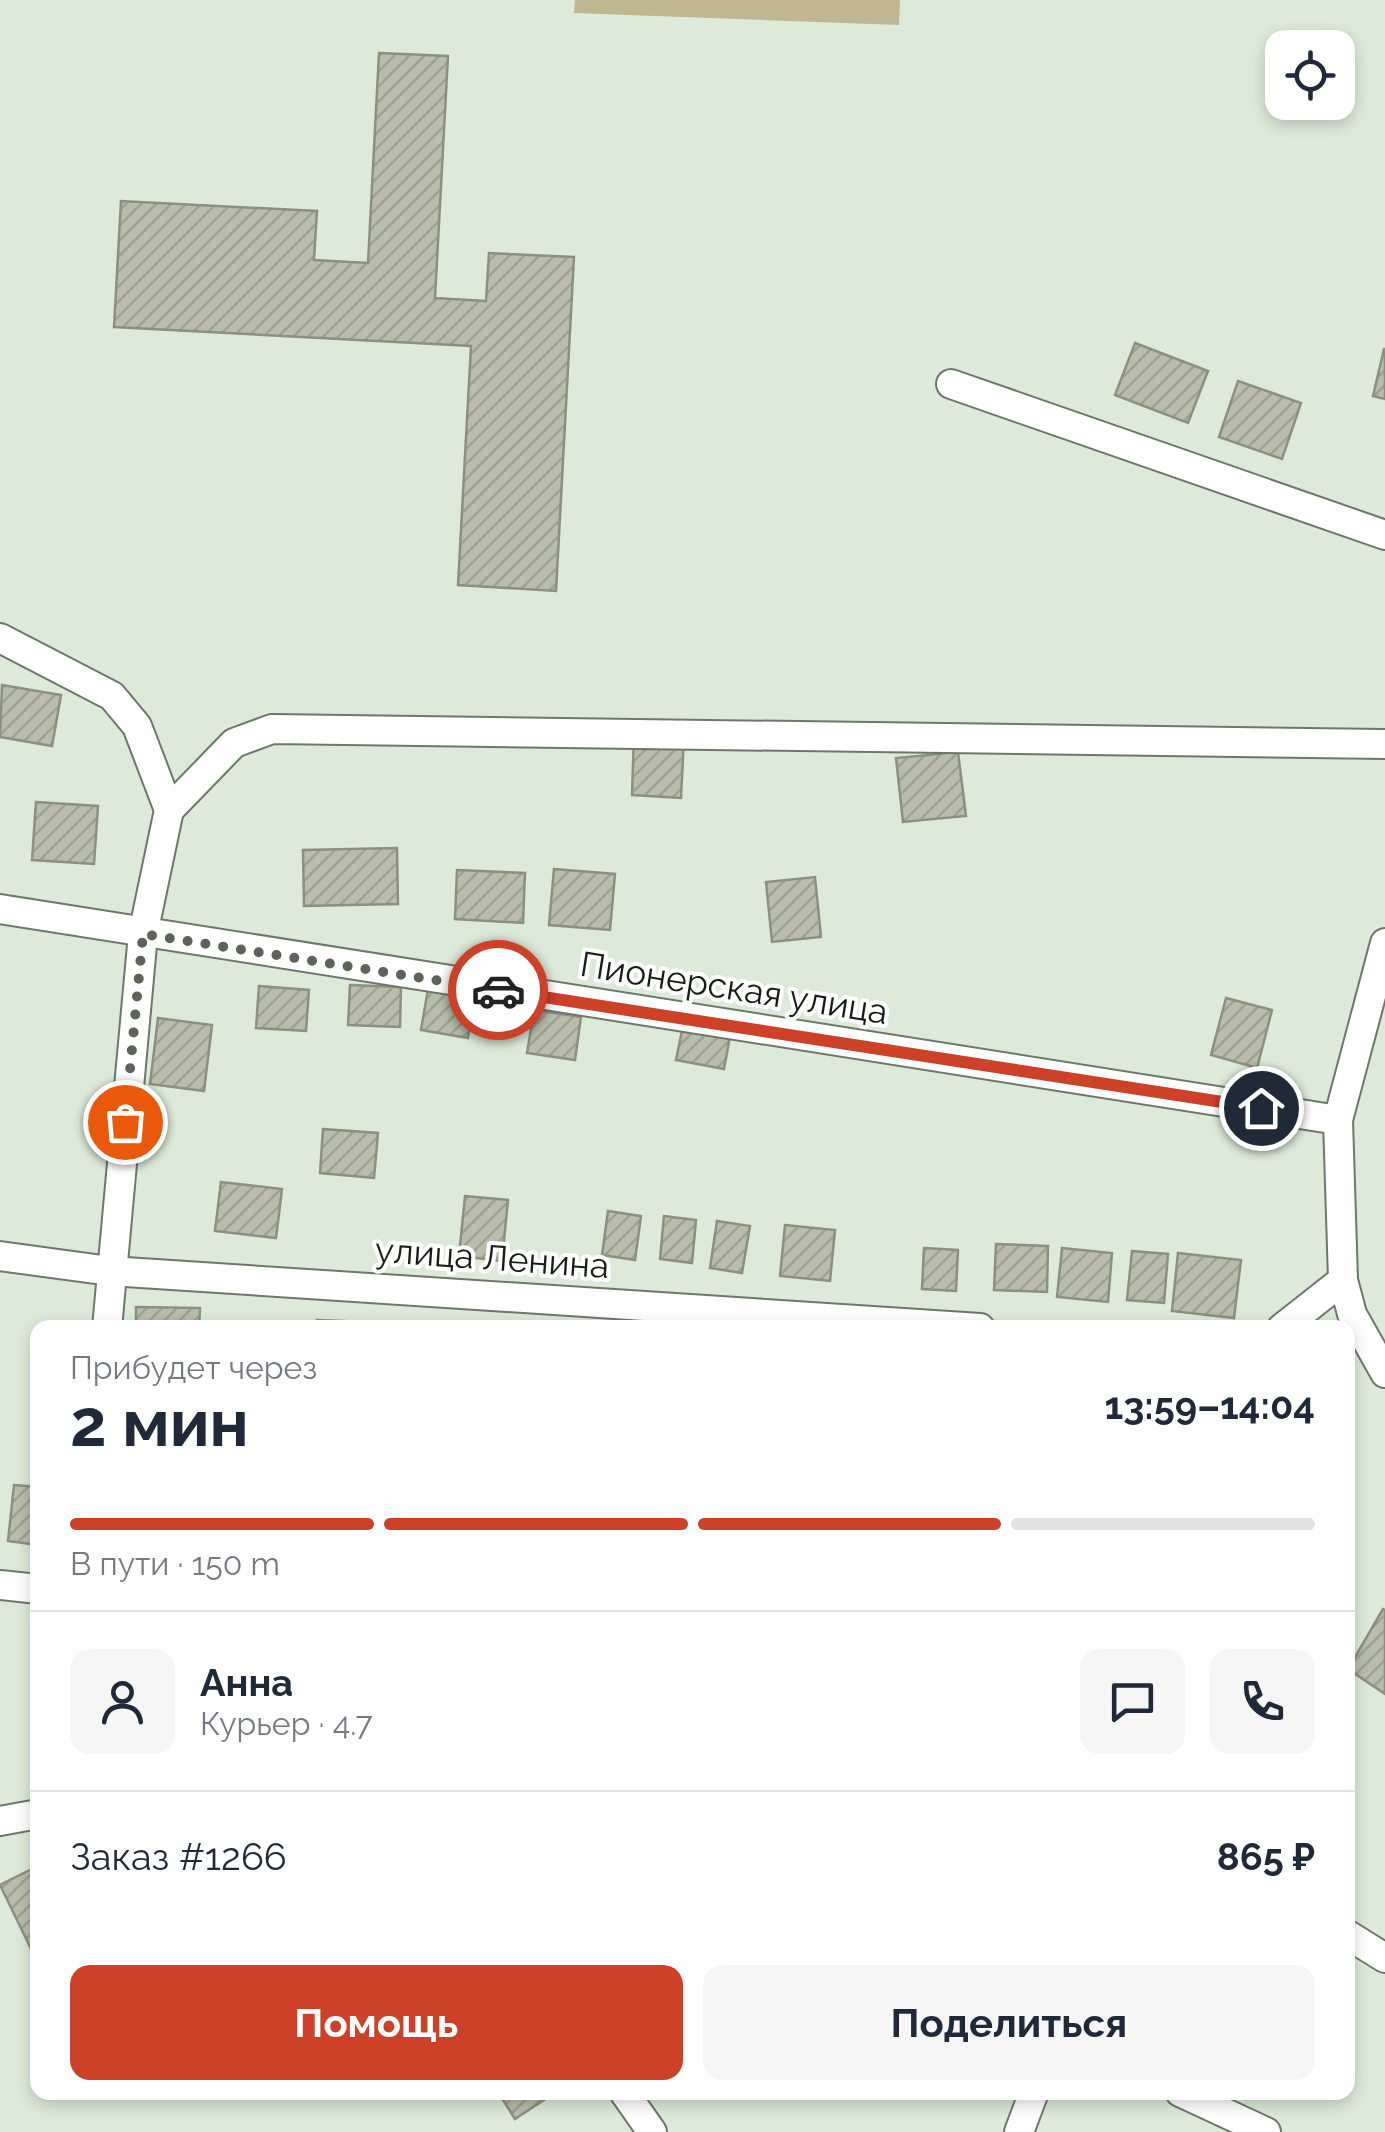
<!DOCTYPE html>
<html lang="ru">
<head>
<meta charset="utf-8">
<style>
	body { margin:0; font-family:Raleway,sans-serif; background:#f6f6f7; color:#1f2937; height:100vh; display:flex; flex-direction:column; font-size:38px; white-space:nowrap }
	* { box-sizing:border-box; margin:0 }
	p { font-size:32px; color:#747a83 }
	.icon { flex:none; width:55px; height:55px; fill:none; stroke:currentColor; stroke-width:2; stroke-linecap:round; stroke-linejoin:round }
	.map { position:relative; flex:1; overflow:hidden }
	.side { position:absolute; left:30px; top:1320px; width:1325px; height:780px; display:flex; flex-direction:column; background:#fff; border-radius:20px; box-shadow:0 5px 15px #0003 }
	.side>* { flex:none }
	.buttons { position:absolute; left:1265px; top:30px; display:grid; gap:20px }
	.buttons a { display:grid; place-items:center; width:90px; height:90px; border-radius:20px; background:#fff; box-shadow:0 5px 15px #0003; font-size:50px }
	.pin { position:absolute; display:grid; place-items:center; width:85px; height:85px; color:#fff; margin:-42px; border:5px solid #fff; border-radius:50%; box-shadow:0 2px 10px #0007 }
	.courier { position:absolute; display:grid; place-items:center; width:100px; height:100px; margin:-50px; border:8px solid #cd4128; border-radius:50%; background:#fff; color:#222; box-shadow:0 2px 12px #0007 }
	.summary em { font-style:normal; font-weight:700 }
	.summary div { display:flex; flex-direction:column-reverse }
	.summary { display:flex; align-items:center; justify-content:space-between; height:170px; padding:0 40px }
	h1 { font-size:65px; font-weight:700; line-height:75px }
	.bar { display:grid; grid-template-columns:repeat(4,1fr); gap:15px 10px; align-content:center; height:120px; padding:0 40px }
	.bar i { height:12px; border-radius:8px; background:#e0e1e3 }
	.bar .current { background:#cd4128 }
	.bar p { grid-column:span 4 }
	.line { display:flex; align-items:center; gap:25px; padding:0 40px; border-top:2px solid #e0e1e3 }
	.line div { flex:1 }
	.round { display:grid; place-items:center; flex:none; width:105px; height:105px; border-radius:20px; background:#f6f6f7 }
	.action { display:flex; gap:20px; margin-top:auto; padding:20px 40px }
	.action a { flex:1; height:115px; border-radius:20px; background:#cd4128; color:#fff; font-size:40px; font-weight:700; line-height:115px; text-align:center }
	.action a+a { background:#f6f6f7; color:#1f2937 }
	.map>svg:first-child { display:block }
</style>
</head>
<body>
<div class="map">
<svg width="1385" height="2132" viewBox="0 0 1385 2132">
	<defs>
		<pattern id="building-hatch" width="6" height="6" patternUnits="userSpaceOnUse" patternTransform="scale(2.5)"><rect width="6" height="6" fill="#b9bdaa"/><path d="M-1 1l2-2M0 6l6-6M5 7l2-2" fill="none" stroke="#9ea292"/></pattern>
	</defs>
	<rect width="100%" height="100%" fill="#ddead9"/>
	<path fill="#bfb692" d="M575 0H900L899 25 574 13Z"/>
	<g fill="url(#building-hatch)" stroke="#8c907f" stroke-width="2.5">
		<path d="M379 53 448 56 435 298 486 301 489 253 574 257 556 591 458 585 471 346 114 327 121 201 317 211 314 260 368 263Z"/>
		<path d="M1135 343 1208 371 1188 423 1115 395Z"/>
		<path d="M1384 349H1385V399L1373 396Z"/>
		<path d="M1238 381 1301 403 1282 459 1219 437Z"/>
		<path d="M2 685 61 695 52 746 0 737Z"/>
		<path d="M634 734 684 737 681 798 632 795Z"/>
		<path d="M958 752 966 816 903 822 896 758Z"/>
		<path d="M36 802 98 806 94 864 32 860Z"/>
		<path d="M397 848 398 904 304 906 303 850Z"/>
		<path d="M554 869 615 874 610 930 549 925Z"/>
		<path d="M457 870 525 873 523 923 455 919Z"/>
		<path d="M815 877 821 937 772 942 766 882Z"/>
		<path d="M350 985 401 987 400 1027 348 1025Z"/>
		<path d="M259 986 309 990 306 1031 256 1028Z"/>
		<path d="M428 989 475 997 468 1038 421 1030Z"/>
		<path d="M1226 998 1272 1010 1257 1068 1211 1055Z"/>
		<path d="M534 1010 581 1017 575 1060 527 1053Z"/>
		<path d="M158 1018 212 1025 204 1091 150 1084Z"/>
		<path d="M684 1021 731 1031 724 1069 676 1060Z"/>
		<path d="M323 1129 378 1133 374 1178 320 1173Z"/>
		<path d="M221 1182 282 1189 276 1238 215 1231Z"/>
		<path d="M465 1196 508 1200 502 1261 459 1256Z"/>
		<path d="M608 1211 641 1216 635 1260 602 1255Z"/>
		<path d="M664 1216 696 1220 692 1263 660 1259Z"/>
		<path d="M717 1221 750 1226 742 1273 710 1268Z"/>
		<path d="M785 1225 835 1230 830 1281 780 1276Z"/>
		<path d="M996 1244 1048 1246 1047 1292 994 1290Z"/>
		<path d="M924 1248 958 1250 956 1291 922 1289Z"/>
		<path d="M1062 1248 1112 1253 1108 1302 1057 1297Z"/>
		<path d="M1132 1251 1168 1254 1164 1303 1127 1300Z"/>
		<path d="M1178 1253 1241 1260 1234 1318 1172 1311Z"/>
		<path d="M136 1307 200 1308 199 1328H136Z"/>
		<path d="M317 1320 366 1322V1328H317Z"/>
		<path d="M14 1485 38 1487V1545L8 1541Z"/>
		<path d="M1383 1609 1385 1610V1694L1348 1669Z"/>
		<path d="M38 1866V1953L34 1955 0 1885Z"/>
		<path d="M498 2092H556L515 2119Z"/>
	</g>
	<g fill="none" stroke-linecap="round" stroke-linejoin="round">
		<defs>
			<g id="street">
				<path d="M951 384 1385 535"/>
				<path d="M0 638 112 696 137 726 169 810 143 934 107 1328"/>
				<path d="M169 810 234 743 272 729 1385 744"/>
				<path d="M0 909 1338 1120"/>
				<path d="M1385 943 1338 1120 1343 1280 1352 1314 1385 1373"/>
				<path d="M0 1256 110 1271 980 1328"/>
				<path d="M1282 1328 1343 1280"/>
				<path d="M0 1585 38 1589"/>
				<path d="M0 1821 38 1814"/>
				<path d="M1348 1935 1385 1958"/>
				<path d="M624 2092 652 2132"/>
				<path d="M1180 2092 1266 2132"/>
				<path d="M1019 2132 1034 2092"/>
			</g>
		</defs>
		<use href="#street" stroke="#6d786a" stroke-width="32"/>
		<use href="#street" stroke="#fff" stroke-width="28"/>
	</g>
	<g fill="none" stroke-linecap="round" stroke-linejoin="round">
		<path stroke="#5c645a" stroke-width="10" stroke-dasharray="0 18" d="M125 1122 143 934 498 990"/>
		<path stroke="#cd4128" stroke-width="12" d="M498 990 1261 1108"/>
	</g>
	<g text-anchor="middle" stroke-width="8" stroke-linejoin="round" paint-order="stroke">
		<g font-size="35" fill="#171c16" stroke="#fff">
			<text transform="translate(734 988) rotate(9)" y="12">Пионерская улица</text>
			<text transform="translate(492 1258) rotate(4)" y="12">улица Ленина</text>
		</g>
	</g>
</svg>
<div class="buttons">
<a><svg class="icon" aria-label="locate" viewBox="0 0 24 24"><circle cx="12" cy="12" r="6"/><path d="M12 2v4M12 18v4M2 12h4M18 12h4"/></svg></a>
</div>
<div class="pin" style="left:125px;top:1122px;background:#ea580c"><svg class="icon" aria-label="bag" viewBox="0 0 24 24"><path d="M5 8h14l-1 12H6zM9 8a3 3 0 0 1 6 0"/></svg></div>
<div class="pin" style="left:1261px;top:1108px;background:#1f2937"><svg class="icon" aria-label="home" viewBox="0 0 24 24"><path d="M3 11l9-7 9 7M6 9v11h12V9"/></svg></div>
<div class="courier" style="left:498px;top:990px"><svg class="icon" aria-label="car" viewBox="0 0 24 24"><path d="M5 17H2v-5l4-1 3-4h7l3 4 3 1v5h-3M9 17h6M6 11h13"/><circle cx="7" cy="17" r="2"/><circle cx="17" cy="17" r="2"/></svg></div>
<section class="side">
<div class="summary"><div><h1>2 мин</h1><p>Прибудет через</p></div><em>13:59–14:04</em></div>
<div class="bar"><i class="current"></i><i class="current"></i><i class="current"></i><i></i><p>В пути · 150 m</p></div>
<div class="line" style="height:180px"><a class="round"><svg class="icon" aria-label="person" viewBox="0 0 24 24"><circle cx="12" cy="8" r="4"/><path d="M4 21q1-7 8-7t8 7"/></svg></a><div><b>Анна</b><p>Курьер · 4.7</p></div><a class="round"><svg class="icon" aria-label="chat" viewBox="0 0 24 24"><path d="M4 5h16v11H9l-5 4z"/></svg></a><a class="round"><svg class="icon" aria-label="phone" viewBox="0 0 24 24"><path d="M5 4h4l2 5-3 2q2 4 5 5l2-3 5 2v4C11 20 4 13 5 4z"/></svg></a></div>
<div class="line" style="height:130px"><div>Заказ #1266</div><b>865 ₽</b></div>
<div class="action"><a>Помощь</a><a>Поделиться</a></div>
</section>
</div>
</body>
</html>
